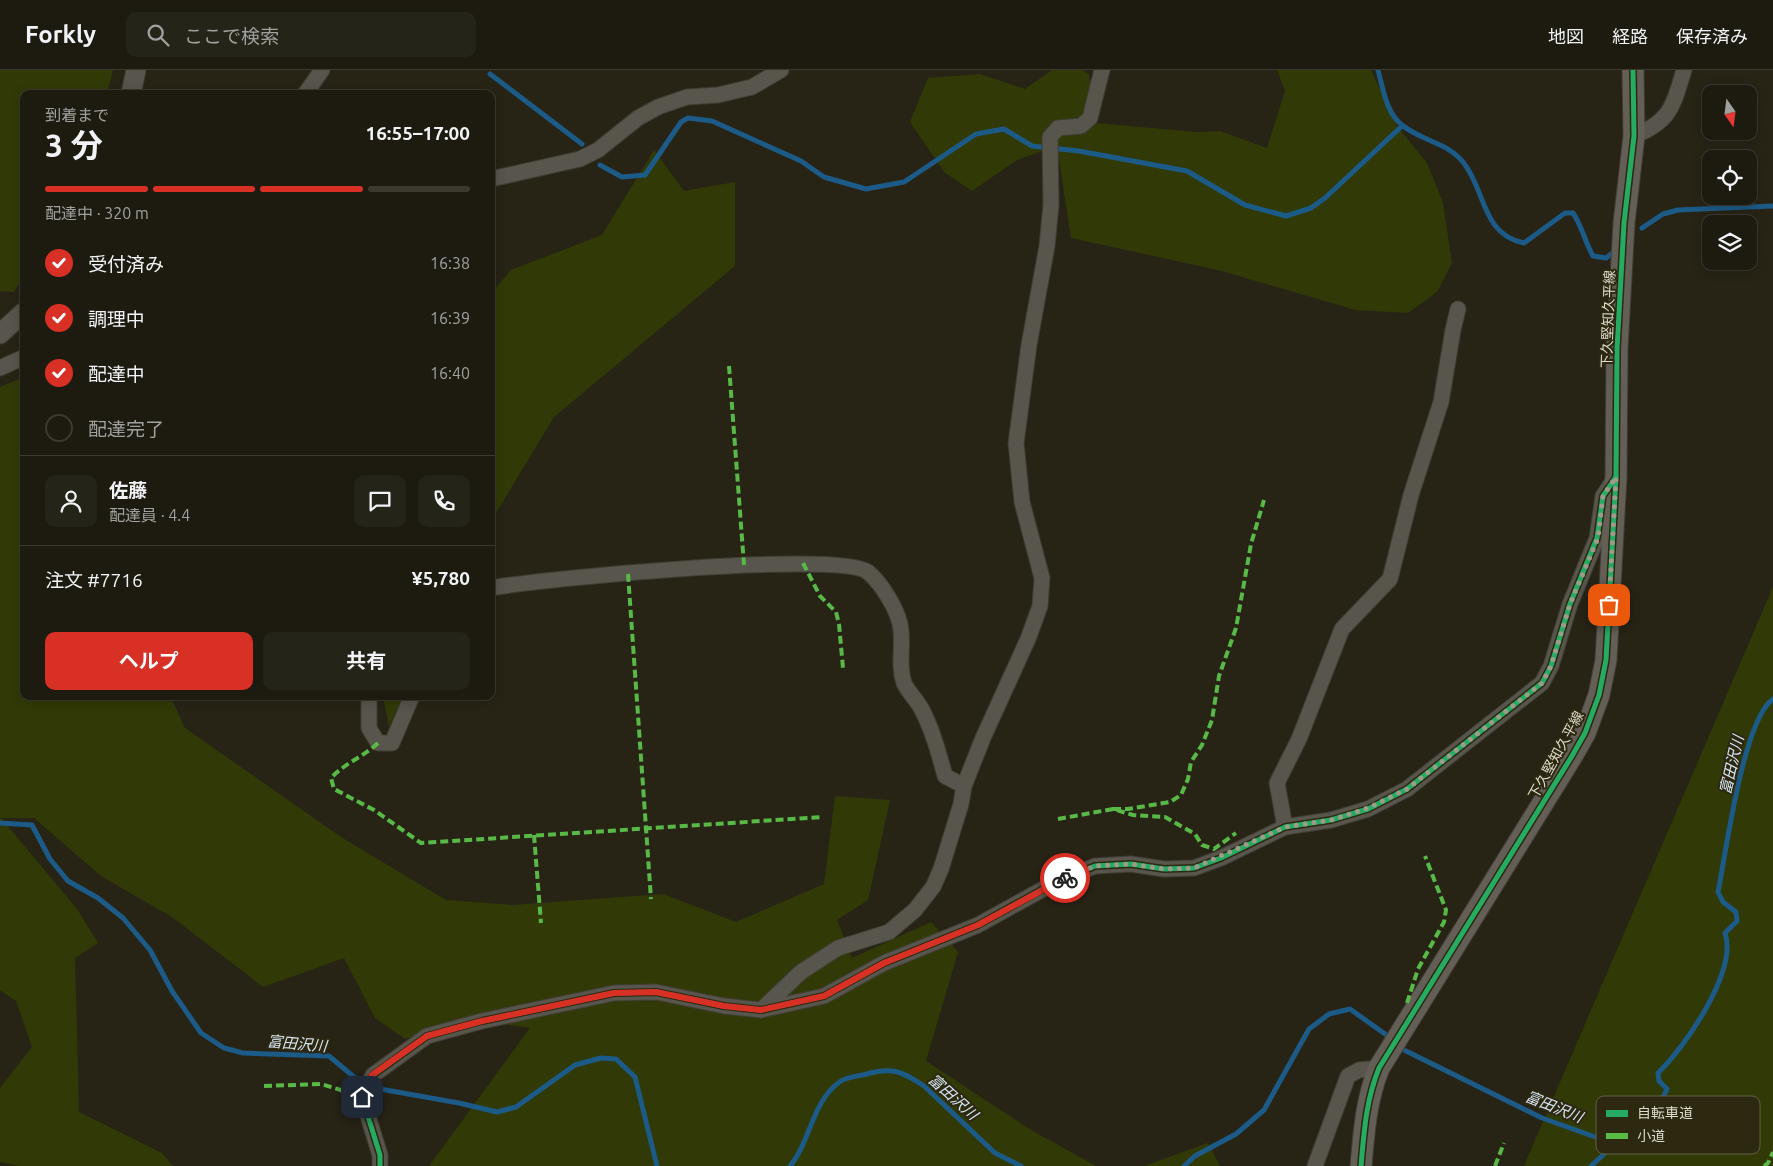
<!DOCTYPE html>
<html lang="ja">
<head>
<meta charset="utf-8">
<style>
	body { margin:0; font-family:Ubuntu,"Noto Sans JP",sans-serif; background:#252419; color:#f1f3f6; height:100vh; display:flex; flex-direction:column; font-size:19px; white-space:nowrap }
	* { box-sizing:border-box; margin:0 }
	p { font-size:16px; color:#a0a19f }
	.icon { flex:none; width:28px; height:28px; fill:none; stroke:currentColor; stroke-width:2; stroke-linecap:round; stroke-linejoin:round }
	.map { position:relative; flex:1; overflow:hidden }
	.side { position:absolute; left:20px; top:20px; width:475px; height:610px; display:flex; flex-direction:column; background:#1d1b10; border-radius:10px; box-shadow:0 2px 12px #0003,0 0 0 1px #3b3930 }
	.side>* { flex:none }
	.needle { width:32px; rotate:166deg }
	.controls { position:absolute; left:1702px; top:15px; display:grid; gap:10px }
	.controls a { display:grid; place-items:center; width:55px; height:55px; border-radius:10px; background:#1d1b10; box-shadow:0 2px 12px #0003,0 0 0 1px #3b3930; font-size:25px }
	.pin { position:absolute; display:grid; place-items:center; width:42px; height:42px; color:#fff; margin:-21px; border-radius:10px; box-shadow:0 2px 8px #0006 }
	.courier { position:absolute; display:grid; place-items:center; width:50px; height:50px; margin:-25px; border:4px solid #d93025; border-radius:50%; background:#fff; color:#222; box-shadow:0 1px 6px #0007 }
	.summary em { font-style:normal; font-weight:700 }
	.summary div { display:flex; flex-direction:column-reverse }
	.summary { display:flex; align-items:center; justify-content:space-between; height:85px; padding:0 25px }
	h1 { font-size:32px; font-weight:700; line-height:38px }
	.bar { display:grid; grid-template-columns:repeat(4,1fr); gap:8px 5px; align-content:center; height:60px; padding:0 25px }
	.bar i { height:6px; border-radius:4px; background:#3b3930 }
	.bar .selected { background:#d93025 }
	.bar p { grid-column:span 4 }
	.line { display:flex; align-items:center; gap:12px; padding:0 25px; border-top:1px solid #3b3930 }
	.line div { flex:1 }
	.round { display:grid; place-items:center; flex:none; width:52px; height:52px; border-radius:10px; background:#252419 }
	ol { padding:0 25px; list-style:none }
	li { display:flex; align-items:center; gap:15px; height:55px }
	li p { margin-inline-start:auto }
	li .icon { padding:5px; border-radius:50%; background:#d93025; color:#fff; stroke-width:4 }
	li:last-child { color:#a0a19f }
	li i { width:28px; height:28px; border:2px solid #3b3930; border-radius:50% }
	.primary-button { display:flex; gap:10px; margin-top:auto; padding:10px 25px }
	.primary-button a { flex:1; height:58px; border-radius:10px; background:#d93025; color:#fff; font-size:20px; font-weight:700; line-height:58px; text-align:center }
	.primary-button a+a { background:#252419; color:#f1f3f6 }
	header { display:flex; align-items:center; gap:30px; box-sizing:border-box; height:70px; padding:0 25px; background:#1d1b10; border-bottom:1px solid #3b3930 }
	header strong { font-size:24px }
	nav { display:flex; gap:28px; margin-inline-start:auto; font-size:18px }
	.search { width:350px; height:45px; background:#252419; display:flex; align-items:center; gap:12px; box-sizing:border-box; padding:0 18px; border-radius:10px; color:#a0a19f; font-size:19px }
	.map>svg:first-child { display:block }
</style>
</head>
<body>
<header>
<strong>Forkly</strong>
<div class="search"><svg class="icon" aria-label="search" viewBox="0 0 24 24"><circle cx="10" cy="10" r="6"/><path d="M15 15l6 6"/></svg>ここで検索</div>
<nav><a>地図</a><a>経路</a><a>保存済み</a></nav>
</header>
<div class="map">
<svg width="1773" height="1096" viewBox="0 0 1773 1096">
	<rect width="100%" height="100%" fill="#272416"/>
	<g fill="#313a06">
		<path d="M0 0H113L107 24H24V206L14 222 0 221Z"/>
		<path d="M1052 0H1082L1089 4 1095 53 1197 62 1220 61 1267 78 1285 21 1277 0H1371L1397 56 1427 93 1443 133 1452 193 1437 222 1408 243 1356 240 1218 200 1071 168 1057 76 1017 90 972 121 944 102 910 52 928 8 980 4 1025 19Z"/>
		<path d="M654 80 684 121 735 112V196L554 347 491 451 493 221 511 200 602 165Z"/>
		<path d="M24 307V626H170L185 658 341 767 446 830 513 835 663 824 736 852 824 814 835 726 890 730 868 830 837 850 852 888 931 852 958 882 926 991 1031 1060 1096 1096H429L530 958 482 951 405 969 375 948 344 888 263 917 172 847 101 806 34 748H1L77 839 98 873 75 888 79 1042 162 1083 173 1096H19L0 1092V1018L32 977 16 931 0 920V317Z"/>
		<path d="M1773 517V1096H1524Z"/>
		<path d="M383 626H403L389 657Z"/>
		<path d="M1208 1073 1220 1096H1144Z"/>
	</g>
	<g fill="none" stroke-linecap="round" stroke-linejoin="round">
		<g stroke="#1c5a87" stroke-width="5">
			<path d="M1378 0C1383 18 1386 43 1402 55 1421 71 1447 72 1463 92 1486 120 1481 164 1524 173L1565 143H1573C1582 156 1585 172 1593 186L1606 188 1615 181"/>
			<path d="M490 4 582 74"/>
			<path d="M600 95 622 107 645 105 681 52 688 48 712 51 801 91 824 107 866 119 904 112 976 64 1004 59 1032 76 1079 81 1187 101 1245 135 1286 146 1311 138 1325 128 1402 56"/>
			<path d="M1642 158 1663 144 1678 140 1773 136"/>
			<path d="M0 753 32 755 50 789 68 811 98 828 123 848 150 880 172 921 201 963 224 978 243 983 329 986 354 1007 380 1019 459 1033 497 1042 516 1037 575 995 601 988 616 989 635 1007 657 1096"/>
			<path d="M1398 975 1404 980 1542 1048 1615 1074 1625 1062 1653 1048 1667 1019 1659 1011 1658 1003C1685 977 1738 901 1725 863L1737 851 1736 842 1723 832 1718 822C1726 783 1743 650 1773 629"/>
			<path d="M790 1096C811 1071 812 1030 841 1011 847 1007 859 1006 867 1004 892 997 902 1001 924 1016L995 1083 1021 1096"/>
			<path d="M1184 1096 1195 1086 1236 1064 1264 1040 1309 959 1329 944 1350 939 1392 969"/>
			<path d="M1591 1096 1615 1074"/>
		</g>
		<defs>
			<g id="minor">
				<path d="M305 24 322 0"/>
				<path d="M1634 66C1671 51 1673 36 1684 0"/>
				<path d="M491 109 580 89 598 80 638 48 658 37 687 27 718 25 752 17 781 0"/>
				<path d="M0 298 24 287"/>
				<path d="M491 518C540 509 840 480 868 502 882 514 899 541 901 560 903 577 898 596 904 613 908 622 916 629 921 638 932 658 939 684 945 706L964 716"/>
				<path d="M369 626V658L378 673H392L412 626"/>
				<path d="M1285 757 1277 713 1299 669 1342 559 1390 509 1411 425 1441 332 1453 260 1458 239"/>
				<path d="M761 940 801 902 838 878 889 862 915 840 933 817 941 799 961 734 964 716 983 668 1028 569 1040 536 1042 508 1022 432 1016 373 1029 275 1047 176 1051 135 1050 67 1058 58 1081 56 1090 48 1102 0"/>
				<path d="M380 1096V1085L362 1027 373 1005 427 966 482 951 614 923 656 922 724 936 761 940 824 926 884 893 978 855 1054 813 1095 796 1131 794 1164 799 1194 798 1221 788 1285 757 1331 750 1368 739 1407 719 1542 613 1551 596 1570 534 1597 468 1603 426 1615 408"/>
				<path d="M1315 1096 1348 1006 1359 1000 1379 998"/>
			</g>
			<g id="tertiary">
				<path d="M131 24 136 0"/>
				<path d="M0 264 24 242"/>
			</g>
			<path id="secondary" d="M1361 1096C1364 1062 1366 1030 1379 998L1572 686 1585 663 1599 625 1606 590 1616 407 1617 279 1624 153 1634 66 1633 0"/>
		</defs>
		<use href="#minor" stroke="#403e34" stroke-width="17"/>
		<use href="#tertiary" stroke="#403e34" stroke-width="21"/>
		<use href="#secondary" stroke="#403e34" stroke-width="23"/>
		<use href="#minor" stroke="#57554c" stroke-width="15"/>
		<use href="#tertiary" stroke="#57554c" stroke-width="19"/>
		<use href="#secondary" stroke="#645f56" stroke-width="21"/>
		<g stroke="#58b947" stroke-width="4" stroke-dasharray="8 4" stroke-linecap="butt">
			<path d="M729 296 744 495"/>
			<path d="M803 493 820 526 836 542 839 554 843 598"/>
			<path d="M628 504 651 829"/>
			<path d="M378 673C363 687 345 693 331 708L334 719 374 740 421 773 823 747"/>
			<path d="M1113 739H1128L1170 732 1181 725 1188 709 1191 692 1202 675 1212 650 1219 606 1236 558 1251 474 1264 430"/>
			<path d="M1058 749 1113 739 1133 745 1165 747 1195 764 1202 775 1214 779 1236 763"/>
			<path d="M534 765 541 853"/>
			<path d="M1407 933 1418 899 1444 852 1446 840 1425 786"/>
			<path d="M264 1016 321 1014 341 1020 364 1041"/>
			<path d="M1495 1096 1504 1073"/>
			<path d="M1764 1096 1768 1093 1773 1082"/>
		</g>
		<defs>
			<g id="cycleway">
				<path d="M380 1096V1085L362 1027 373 1005 427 966 482 951 614 923 656 922 724 936 761 940 824 926 884 893 978 855 1054 813 1095 796 1131 794 1164 799 1194 798 1221 788 1285 757 1331 750 1368 739 1407 719 1542 613 1551 596 1570 534 1597 468 1603 426 1616 407"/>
				<path d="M1361 1096C1364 1062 1366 1030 1379 998L1572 686 1585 663 1599 625 1606 590 1616 407 1617 279 1624 153 1634 66 1633 0"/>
			</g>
		</defs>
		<use href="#cycleway" stroke="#2d2810" stroke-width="8"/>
		<use href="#cycleway" stroke="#26ab63" stroke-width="5"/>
	</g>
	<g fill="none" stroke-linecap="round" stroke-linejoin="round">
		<path stroke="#9d9b8c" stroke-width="5" stroke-dasharray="0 9" d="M1065 808 1095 796 1131 794 1164 799 1194 798 1285 757 1331 750 1368 738 1407 719 1542 613 1551 596 1570 534 1598 468 1603 426 1616 407 1609 535"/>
		<path stroke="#d93025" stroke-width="6" d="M362 1027 372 1005 427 966 482 951 614 923 656 922 724 936 761 940 824 926 884 893 978 855 1065 808"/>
	</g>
	<g text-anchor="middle" stroke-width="4" stroke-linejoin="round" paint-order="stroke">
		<g font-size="14" fill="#dddbcc" stroke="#2d2810">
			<text transform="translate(1608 249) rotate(-88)" y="5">下久堅知久平線</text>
			<text transform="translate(1556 685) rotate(-61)" y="5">下久堅知久平線</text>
		</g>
		<g font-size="15" font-style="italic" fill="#d6e6f5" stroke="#2d2810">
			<text transform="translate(1732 695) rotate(-77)" y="5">富田沢川</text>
			<text transform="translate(297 974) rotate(5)" y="5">富田沢川</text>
			<text transform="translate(953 1027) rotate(42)" y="5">富田沢川</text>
			<text transform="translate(1554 1037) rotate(22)" y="5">富田沢川</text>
		</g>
	</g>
	<rect x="1596" y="1026" width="164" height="58" rx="8" fill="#2d2810" stroke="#625e48" stroke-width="1"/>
	<rect x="1606" y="1040" width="22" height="7" fill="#26ab63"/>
	<rect x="1606" y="1063" width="22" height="6" fill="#58b947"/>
	<g font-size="14" fill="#dddbcc">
		<text x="1637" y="1048">自転車道</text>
		<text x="1637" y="1071">小道</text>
	</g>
</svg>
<div class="controls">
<a><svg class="needle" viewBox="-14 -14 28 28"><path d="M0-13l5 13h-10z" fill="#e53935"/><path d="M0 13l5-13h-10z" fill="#a0a19f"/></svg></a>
<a><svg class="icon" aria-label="locate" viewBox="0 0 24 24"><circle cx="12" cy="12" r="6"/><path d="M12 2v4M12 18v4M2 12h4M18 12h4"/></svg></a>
<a><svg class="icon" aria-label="layers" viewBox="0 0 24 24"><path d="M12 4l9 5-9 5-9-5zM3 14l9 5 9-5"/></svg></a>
</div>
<div class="pin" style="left:1609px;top:535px;background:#ea580c"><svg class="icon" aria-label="bag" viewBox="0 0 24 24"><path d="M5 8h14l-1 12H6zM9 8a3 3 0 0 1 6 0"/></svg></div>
<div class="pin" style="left:362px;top:1027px;background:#1f2937"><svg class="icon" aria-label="home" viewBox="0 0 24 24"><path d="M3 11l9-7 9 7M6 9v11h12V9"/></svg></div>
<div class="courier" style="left:1065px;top:808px"><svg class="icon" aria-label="bike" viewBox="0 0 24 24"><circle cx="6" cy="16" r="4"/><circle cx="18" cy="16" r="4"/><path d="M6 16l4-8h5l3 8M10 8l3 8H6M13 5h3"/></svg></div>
<section class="side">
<div class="summary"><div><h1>3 分</h1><p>到着まで</p></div><em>16:55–17:00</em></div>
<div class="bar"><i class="selected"></i><i class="selected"></i><i class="selected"></i><i></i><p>配達中 · 320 m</p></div>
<ol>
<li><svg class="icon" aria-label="check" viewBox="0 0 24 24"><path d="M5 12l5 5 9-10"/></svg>受付済み<p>16:38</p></li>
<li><svg class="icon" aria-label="check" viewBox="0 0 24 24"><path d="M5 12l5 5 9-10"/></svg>調理中<p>16:39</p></li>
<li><svg class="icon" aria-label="check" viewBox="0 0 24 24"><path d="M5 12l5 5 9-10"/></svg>配達中<p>16:40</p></li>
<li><i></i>配達完了</li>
</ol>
<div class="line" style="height:90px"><a class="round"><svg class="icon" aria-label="person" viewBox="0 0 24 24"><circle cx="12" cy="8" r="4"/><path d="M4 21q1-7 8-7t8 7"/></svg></a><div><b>佐藤</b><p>配達員 · 4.4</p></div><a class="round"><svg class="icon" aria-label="chat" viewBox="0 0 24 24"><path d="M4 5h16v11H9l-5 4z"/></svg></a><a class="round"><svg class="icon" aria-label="phone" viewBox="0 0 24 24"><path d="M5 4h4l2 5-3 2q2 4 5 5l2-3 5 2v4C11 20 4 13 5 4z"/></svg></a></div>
<div class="line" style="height:65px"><div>注文 #7716</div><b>¥5,780</b></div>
<div class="primary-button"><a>ヘルプ</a><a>共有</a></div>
</section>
</div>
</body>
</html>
